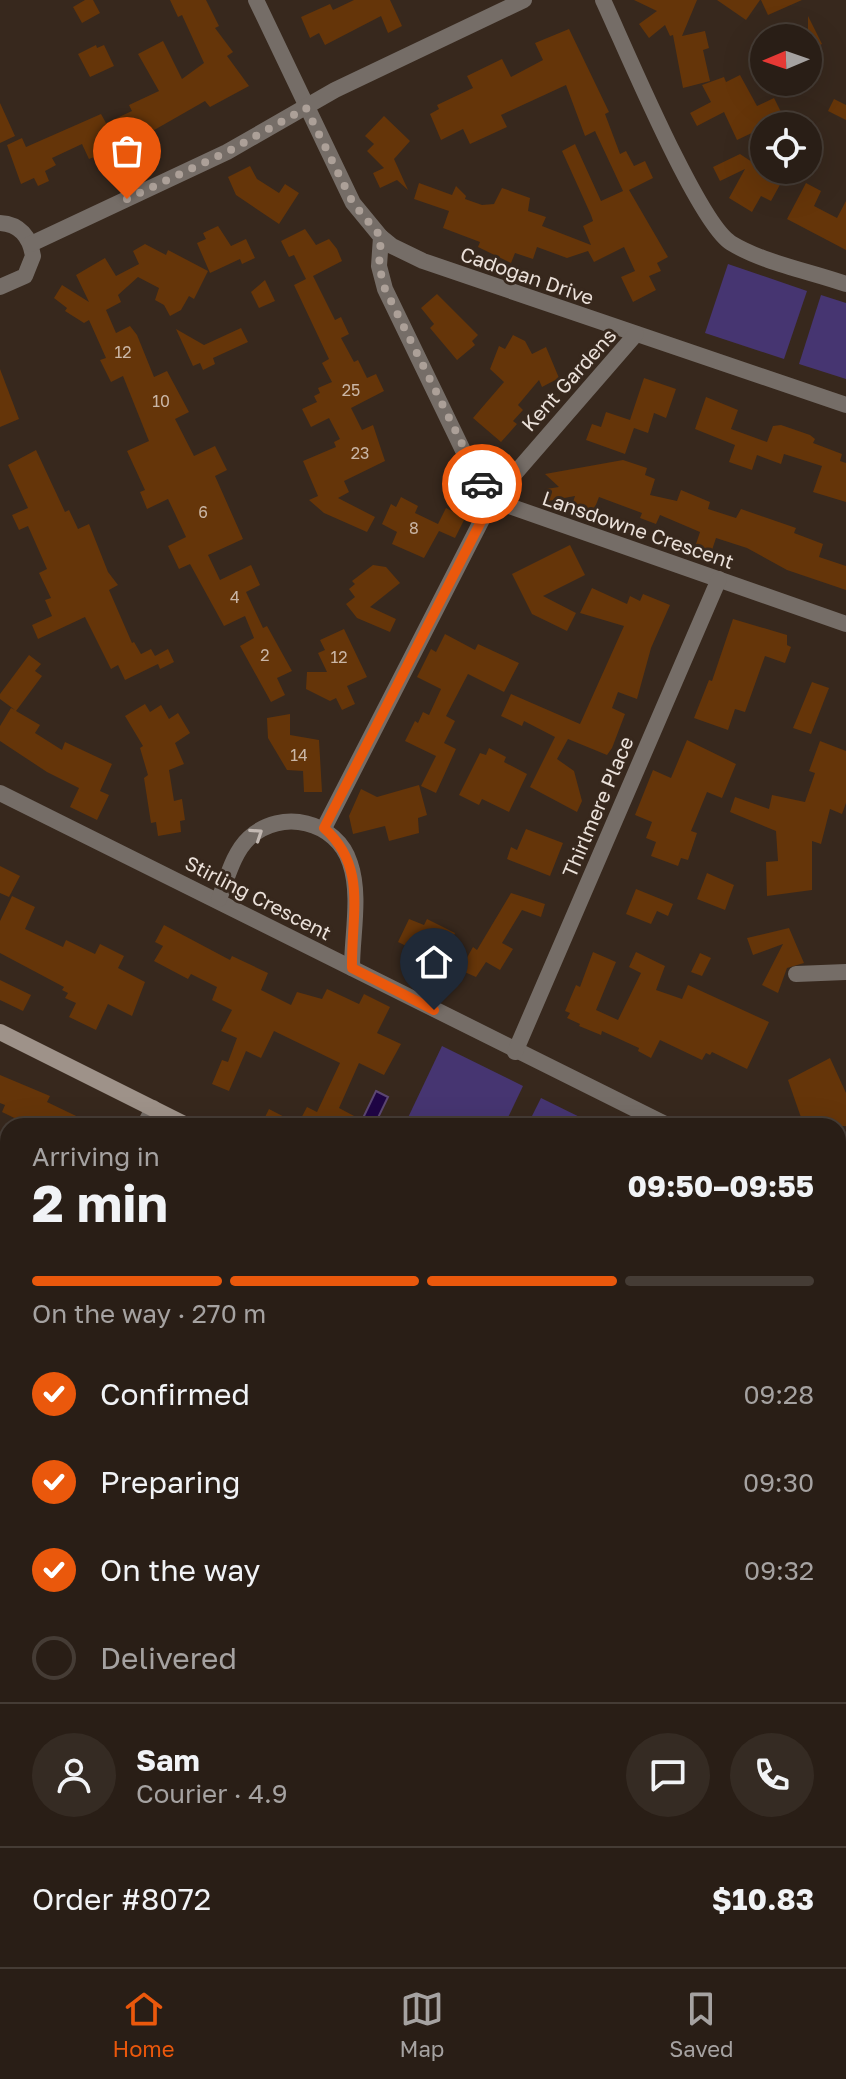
<!DOCTYPE html>
<html lang="en">
<head>
<meta charset="utf-8">
<style>
	body { margin:0; font-family:"Golos Text",sans-serif; background:#352b23; color:#f1f3f6; height:100vh; display:flex; flex-direction:column; font-size:30px; white-space:nowrap }
	* { box-sizing:border-box; margin:0 }
	p { font-size:26px; color:#a5a2a1 }
	.icon { flex:none; width:44px; height:44px; fill:none; stroke:currentColor; stroke-width:2; stroke-linecap:round; stroke-linejoin:round }
	.map { position:relative; flex:1; overflow:hidden }
	.details { position:absolute; left:0px; top:1118px; width:846px; height:850px; display:flex; flex-direction:column; background:#291e16; border-radius:24px 24px 0 0; box-shadow:0 8px 32px #0002,0 0 0 2px #453c35 }
	.details>* { flex:none }
	.needle { width:52px; rotate:268deg }
	.controls { position:absolute; left:750px; top:24px; display:grid; gap:16px }
	.controls a { display:grid; place-items:center; width:72px; height:72px; border-radius:50%; background:#291e16; box-shadow:0 8px 32px #0002,0 0 0 2px #453c35; font-size:40px }
	.pin { position:absolute; display:grid; place-items:center; width:68px; height:68px; color:#fff; margin:-82px -34px; border-radius:50% 50% 50% 0; rotate:-45deg; box-shadow:0 0 8px #0007 }
	.pin .icon { rotate:45deg }
	.courier { position:absolute; display:grid; place-items:center; width:80px; height:80px; margin:-40px; border:6px solid #ea580c; border-radius:50%; background:#fff; color:#222; box-shadow:0 2px 10px #0007 }
	.summary em { font-style:normal; font-weight:700 }
	.summary div { display:flex; flex-direction:column-reverse }
	.summary { display:flex; align-items:center; justify-content:space-between; height:136px; padding:0 32px }
	h1 { font-size:52px; font-weight:700; line-height:60px }
	.bar { display:grid; grid-template-columns:repeat(4,1fr); gap:12px 8px; align-content:center; height:96px; padding:0 32px }
	.bar i { height:10px; border-radius:6px; background:#453c35 }
	.bar .selected { background:#ea580c }
	.bar p { grid-column:span 4 }
	.line { display:flex; align-items:center; gap:20px; padding:0 32px; border-top:2px solid #453c35 }
	.line div { flex:1 }
	.round { display:grid; place-items:center; flex:none; width:84px; height:84px; border-radius:42px; background:#352b23 }
	ol { padding:0 32px; list-style:none }
	li { display:flex; align-items:center; gap:24px; height:88px }
	li p { margin-inline-start:auto }
	li .icon { padding:8px; border-radius:50%; background:#ea580c; color:#fff; stroke-width:4 }
	li:last-child { color:#a5a2a1 }
	li i { width:44px; height:44px; border:4px solid #453c35; border-radius:50% }
	.tabs { display:flex; justify-content:space-around; align-items:center; height:112px; border-top:2px solid #453c35; background:#291e16; font-size:22px; color:#a5a2a1 }
	.tabs a { display:grid; justify-items:center; gap:4px }
	.tabs .selected { color:#ea580c }
	.map>svg:first-child { display:block }
</style>
</head>
<body>
<div class="map">
<svg width="846" height="1967" viewBox="0 0 846 1967">
	<rect width="100%" height="100%" fill="#37281d"/>
	<g fill="#463571">
		<path d="M728 264 807 291 784 359 705 333Z"/>
		<path d="M821 295 846 303V379L799 364Z"/>
		<path d="M442 1046 523 1086 504 1126H404Z"/>
		<path d="M541 1098 598 1126H527Z"/>
		<path d="M0 1668 8 1672V1960H589L603 1967H0Z"/>
	</g>
	<path fill="#1f0545" stroke="#5c4772" stroke-width="2" d="M376 1091 388 1097 375 1124 363 1118Z"/>
	<g fill="#653509">
		<path d="M85 0H93L100 13 82 23 73 7Z"/>
		<path d="M170 0H206L219 26 215 28 233 52 227 56 249 86 210 107 205 101 135 141 89 159 82 144 52 158 56 165 45 171 49 181 38 186 34 178 21 184 7 145 22 138 26 147 101 114 106 123 132 111 129 105 159 91 138 54 163 41 182 79 204 63 182 15 178 17Z"/>
		<path d="M354 0H390L402 26 388 33 381 16 325 45 319 33 310 38 301 17 330 4 333 10Z"/>
		<path d="M634 0H697L682 36 705 31 709 48 703 50 710 81 683 88 673 35 670 36 665 25 649 38 639 24 657 11Z"/>
		<path d="M717 0H760L746 20Z"/>
		<path d="M761 0H802L768 15Z"/>
		<path d="M808 16 822 44 808 51Z"/>
		<path d="M569 29 609 112 605 114 620 154 626 151 634 166 645 161 653 178 629 190 668 257 657 263 661 271 649 276 656 290 633 302 621 277 635 271 624 247 594 262 588 251 567 258 537 247 533 259 515 253 511 263 478 247 480 242 443 228 449 211 414 199 419 183 452 195 456 186 466 196 465 199 482 205 494 204 502 188 530 198 528 211 546 217 542 226 591 245 583 226 593 221 591 215 562 151 575 144 601 201 623 191 595 131 585 136 566 85 501 115 507 127 470 144 463 129 441 140 430 114 439 109 437 105 473 88 467 76 502 59 511 77 543 60 535 43Z"/>
		<path d="M96 45 97 48 104 45 114 66 90 77 78 54Z"/>
		<path d="M740 75 757 106 774 98 784 118 737 140 724 112 697 126 690 113 711 102 702 85 724 77 726 82Z"/>
		<path d="M834 99 846 105V120L828 111Z"/>
		<path d="M0 103 15 136 0 143Z"/>
		<path d="M384 116 410 141 394 159 408 190 397 180 380 188 373 173 384 168 367 151 374 144 365 136Z"/>
		<path d="M740 154 764 170H788L771 201 761 196 752 212 729 198 745 169 720 181 713 167Z"/>
		<path d="M250 166 257 179 279 193 285 184 299 193 279 224 236 195 228 177Z"/>
		<path d="M806 183 821 191 814 206 837 218 846 201V250L787 219Z"/>
		<path d="M218 226 231 246 246 239 255 258 242 264 240 259 210 273 197 243 206 239 203 233Z"/>
		<path d="M305 229 316 245 329 239 337 249 342 261 313 276 335 320 341 317 349 334 341 338 354 362 358 360 367 378 376 374 384 391 351 408 362 430 373 425 385 461 344 481 349 492 338 498 375 517 367 532 324 513 309 500 318 496 303 461 336 447 334 442 340 439 329 418 311 427 302 409 317 402 314 396 320 393 318 388 332 382 322 363 329 359 294 285 306 279 294 255 289 257 281 241Z"/>
		<path d="M145 244 166 255 168 250 208 271 194 299 189 296 181 310 170 316 164 305 155 300 159 288 138 277 118 295 121 302 106 310 116 333 130 326 137 335 154 377 167 371 189 412 175 419 194 456 215 446 227 470 215 476 243 539 208 555 220 580 251 565 260 585 246 592 263 628 267 626 292 671 277 678 285 695 271 702 240 646 254 638 245 616 224 626 190 564 179 569 168 546 186 537 168 499 147 509 140 492 145 490 127 451 149 441 123 376 111 382 100 360 106 358 89 320 84 323 65 311 67 308 54 298 62 285 89 302 76 275 105 258 116 276 139 264 133 251Z"/>
		<path d="M265 280 275 301 259 308 251 292Z"/>
		<path d="M437 294 478 335 472 341 475 345 457 360 430 328 434 324 421 308Z"/>
		<path d="M241 328 248 342 213 358 215 364 203 370 200 363 193 366 176 329 204 345Z"/>
		<path d="M513 335 525 341 532 354 546 347 559 378 542 387 539 380 518 405 523 410 513 421 517 424 501 442 473 418 504 382 490 369 499 346 505 349Z"/>
		<path d="M0 369 19 419 0 427Z"/>
		<path d="M644 378 676 389 666 418 654 413 648 433 634 428 625 454 586 440 592 424 601 427 606 412 630 420Z"/>
		<path d="M706 397 738 410 731 429 767 442 773 426 781 425 810 435 815 439 813 443 842 454 840 461 846 463V502L813 492 822 466 784 454 781 464 757 455 752 470 729 462 735 445 695 429Z"/>
		<path d="M36 450 65 512 69 510 78 529 89 524 108 572 118 585 109 590 132 643 134 642 141 654 151 649 155 656 168 649 174 662 160 669 158 664 125 680 118 665 111 669 85 617 38 639 32 625 52 616 45 600 51 598 39 573 47 569 28 526 19 530 12 515 28 508 8 465Z"/>
		<path d="M623 460 647 468 645 475 655 479 650 495 677 501 681 490 710 502 708 509 736 518 741 509 796 528 794 533 823 544 819 557 846 566V590L787 570 747 548 716 538 711 553 695 547 700 532 660 515 656 524 640 518 642 513 599 497 592 515 571 508 575 496 548 501 546 489 559 487 545 474Z"/>
		<path d="M401 497 418 506 415 513 438 524 446 508 465 518 455 538 439 531 424 558 392 544 397 532 382 524 391 504 396 507Z"/>
		<path d="M570 545 585 575 543 596 576 613 567 631 532 614 512 574Z"/>
		<path d="M373 565 386 567 400 583 370 607 396 619 390 632 357 618 346 604 355 597 349 589 355 584 352 581Z"/>
		<path d="M592 588 627 604 630 596 640 601 643 594 670 605 651 648 637 699 618 692 612 708 625 714 612 748 607 755 568 739 557 759 574 771 582 801 577 812 530 787 555 737 524 721 522 726 501 716 511 694 580 724 624 626 580 613Z"/>
		<path d="M733 619 787 635V645L791 647 785 663 765 656 745 712 735 709 728 730 694 718 709 680 712 681Z"/>
		<path d="M344 629 367 677 347 686 355 704 342 710 336 698 330 701 306 689 307 672H327L318 653 325 650 320 640Z"/>
		<path d="M445 634 475 650 478 644 519 663 504 692 468 674 446 716 455 721 444 743 456 749 436 793 421 786 436 756 405 741 415 721 418 723 423 712 429 715 441 689 417 677 431 649 436 652Z"/>
		<path d="M29 655 41 664 35 671 42 676 16 711 40 725 35 733 62 750 65 742 112 764 100 791 109 795 97 820 70 807 79 788 47 772 0 741V726L11 708 15 710 0 699V694Z"/>
		<path d="M812 682 829 688 811 734 793 728Z"/>
		<path d="M145 704 150 712 161 705 169 719 178 713 190 733 175 743 184 764 169 770 174 801 182 799 185 820 180 821 181 832 158 836 156 822 151 823 144 778 148 775 140 748 143 746 125 716Z"/>
		<path d="M290 714V735L319 740 322 792H304L303 771 287 770 268 738 267 718Z"/>
		<path d="M687 740 736 764 722 798 707 792 691 831 697 833 688 860 681 858 678 866 651 856 656 842 646 838 652 822 635 815 653 770 671 778Z"/>
		<path d="M820 741 846 751V803L842 814 830 809 821 844 812 841V890L767 896 766 862 778 861 776 831 730 812 735 797 769 809 772 795 805 802 815 773 809 771Z"/>
		<path d="M489 748 506 757 504 762 527 774 509 812 482 799 479 805 459 795 480 753 486 755Z"/>
		<path d="M419 785 427 815 418 818 419 833 389 841 385 826 353 834 349 816 361 789 377 797Z"/>
		<path d="M526 829 563 843 550 876 507 859 511 847 517 850Z"/>
		<path d="M0 866 20 876 9 897 0 893Z"/>
		<path d="M707 873 734 885 725 910 697 899Z"/>
		<path d="M636 889 673 904 668 916 657 911 651 924 626 914Z"/>
		<path d="M511 893 545 904 541 917 522 910 502 943 513 949 500 970 486 962 476 977 460 970 473 947 477 950Z"/>
		<path d="M12 896 35 907 25 929 63 947 66 940 95 954 100 944 124 956 118 968 145 982 132 1016 108 1004 96 1030 69 1017 76 1003 65 998 68 993 62 990 64 987 0 953V921Z"/>
		<path d="M409 919 424 925 427 919 455 933 441 963 398 942Z"/>
		<path d="M164 925 230 960 232 956 268 973 261 990 291 1005 297 992 322 999 327 989 359 1004 364 994 390 1007 377 1033 401 1044 384 1075 359 1063 339 1108 373 1126H274L263 1121 269 1109 298 1124 307 1107 317 1112 340 1063 274 1031 261 1058 246 1051 229 1091 212 1084 222 1060 228 1062 237 1038 221 1031 232 1010 212 1000 217 987 191 974 188 979 154 961 163 946 155 942Z"/>
		<path d="M789 928 804 963 787 968 778 993 762 985 783 944 753 955 747 938Z"/>
		<path d="M593 952 616 962 596 1010 618 1020 641 973 629 967 636 952 665 966 656 990 682 999 688 985 769 1022 747 1069 712 1052 710 1055 706 1053 702 1060 660 1040 651 1058 638 1051 639 1048 602 1031 601 1035 579 1026 580 1024 567 1018 570 1013 565 1011 576 985 580 987Z"/>
		<path d="M700 953 711 958 702 976 691 972Z"/>
		<path d="M0 980 31 995 23 1011 0 1000Z"/>
		<path d="M830 1058 846 1093V1126H804L788 1080Z"/>
		<path d="M0 1075 50 1096 47 1102 97 1126H31L2 1112 5 1105 0 1103Z"/>
	</g>
	<g fill="none" stroke-linecap="round" stroke-linejoin="round">
		<path stroke="#756d67" stroke-width="8" d="M838 1600 846 1604"/>
		<g stroke="#756d67" stroke-width="16">
			<path d="M256 0 353 203 381 237 379 266 385 289 472 469 492 500 846 624"/>
			<path d="M603 0C624 45 698 223 731 243 764 263 809 271 846 284"/>
			<path d="M0 223C20 224 30 237 33 256L25 276 0 287"/>
			<path d="M381 237 392 246 423 261 846 405"/>
			<path d="M31 244 227 152 335 90 524 0"/>
			<path d="M0 793 669 1126"/>
			<path d="M324 828 492 500 636 334"/>
			<path d="M219 899C227 879 233 853 249 838 281 808 337 821 350 863 361 895 352 935 352 968"/>
			<path d="M796 974 846 972"/>
			<path d="M515 1052 719 579"/>
			<path d="M144 1126 153 1108"/>
			<path d="M838 1189H846"/>
			<path d="M0 1361 8 1365"/>
			<path d="M0 1649 8 1653"/>
			<path d="M838 1781 846 1785"/>
			<path d="M619 1960 633 1967"/>
		</g>
		<g stroke="#9e9289" stroke-width="16">
			<path d="M0 1032 188 1126"/>
			<path d="M838 1449 846 1453"/>
		</g>
	</g>
	<defs><path id="oneway-chevron" d="M-2-3.5L2.5 0L-2 3.5" fill="none" stroke-width="1.6" stroke-linecap="round" stroke-linejoin="round" transform="scale(2)"/></defs>
	<use stroke="#c2b8b2" href="#oneway-chevron" transform="translate(257 834) rotate(-34)"/>
	<g fill="none" stroke-linecap="round" stroke-linejoin="round">
		<path stroke="#aca098" stroke-width="8" stroke-dasharray="0 14.4" d="M127 199 227 152 306 108 353 203 381 237 379 266 385 289 482 484"/>
		<path stroke="#ea580c" stroke-width="10" d="M434 1010 352 968C351 915 368 867 324 828L492 500 482 484"/>
	</g>
	<g text-anchor="middle" stroke-width="6" stroke-linejoin="round" paint-order="stroke">
		<g font-size="16" fill="#cab6a6">
			<text x="123" y="358">12</text>
			<text x="351" y="396">25</text>
			<text x="161" y="407">10</text>
			<text x="360" y="459">23</text>
			<text x="203" y="518">6</text>
			<text x="414" y="534">8</text>
			<text x="235" y="603">4</text>
			<text x="265" y="661">2</text>
			<text x="339" y="663">12</text>
			<text x="299" y="761">14</text>
		</g>
		<g font-size="20" fill="#ebe1da" stroke="#37281d">
			<text transform="translate(527 276) rotate(19)" y="7">Cadogan Drive</text>
			<text transform="translate(569 380) rotate(-48)" y="7">Kent Gardens</text>
			<text transform="translate(638 530) rotate(19)" y="7">Lansdowne Crescent</text>
			<text transform="translate(598 807) rotate(-67)" y="7">Thirlmere Place</text>
			<text transform="translate(258 898) rotate(27)" y="7">Stirling Crescent</text>
		</g>
	</g>
</svg>
<div class="controls">
<a><svg class="needle" viewBox="-14 -14 28 28"><path d="M0-13l5 13h-10z" fill="#e53935"/><path d="M0 13l5-13h-10z" fill="#a5a2a1"/></svg></a>
<a><svg class="icon" aria-label="locate" viewBox="0 0 24 24"><circle cx="12" cy="12" r="6"/><path d="M12 2v4M12 18v4M2 12h4M18 12h4"/></svg></a>
</div>
<div class="pin" style="left:127px;top:199px;background:#ea580c"><svg class="icon" aria-label="bag" viewBox="0 0 24 24"><path d="M5 8h14l-1 12H6zM9 8a3 3 0 0 1 6 0"/></svg></div>
<div class="pin" style="left:434px;top:1010px;background:#1f2937"><svg class="icon" aria-label="home" viewBox="0 0 24 24"><path d="M3 11l9-7 9 7M6 9v11h12V9"/></svg></div>
<div class="courier" style="left:482px;top:484px"><svg class="icon" aria-label="car" viewBox="0 0 24 24"><path d="M5 17H2v-5l4-1 3-4h7l3 4 3 1v5h-3M9 17h6M6 11h13"/><circle cx="7" cy="17" r="2"/><circle cx="17" cy="17" r="2"/></svg></div>
<section class="details">
<div class="summary"><div><h1>2 min</h1><p>Arriving in</p></div><em>09:50–09:55</em></div>
<div class="bar"><i class="selected"></i><i class="selected"></i><i class="selected"></i><i></i><p>On the way · 270 m</p></div>
<ol>
<li><svg class="icon" aria-label="check" viewBox="0 0 24 24"><path d="M5 12l5 5 9-10"/></svg>Confirmed<p>09:28</p></li>
<li><svg class="icon" aria-label="check" viewBox="0 0 24 24"><path d="M5 12l5 5 9-10"/></svg>Preparing<p>09:30</p></li>
<li><svg class="icon" aria-label="check" viewBox="0 0 24 24"><path d="M5 12l5 5 9-10"/></svg>On the way<p>09:32</p></li>
<li><i></i>Delivered</li>
</ol>
<div class="line" style="height:144px"><a class="round"><svg class="icon" aria-label="person" viewBox="0 0 24 24"><circle cx="12" cy="8" r="4"/><path d="M4 21q1-7 8-7t8 7"/></svg></a><div><b>Sam</b><p>Courier · 4.9</p></div><a class="round"><svg class="icon" aria-label="chat" viewBox="0 0 24 24"><path d="M4 5h16v11H9l-5 4z"/></svg></a><a class="round"><svg class="icon" aria-label="phone" viewBox="0 0 24 24"><path d="M5 4h4l2 5-3 2q2 4 5 5l2-3 5 2v4C11 20 4 13 5 4z"/></svg></a></div>
<div class="line" style="height:104px"><div>Order #8072</div><b>$10.83</b></div>
</section>
</div>
<nav class="tabs">
<a class="selected"><svg class="icon" aria-label="home" viewBox="0 0 24 24"><path d="M3 11l9-7 9 7M6 9v11h12V9"/></svg>Home</a>
<a><svg class="icon" aria-label="map" viewBox="0 0 24 24"><path d="M3 6l6-2 6 2 6-2v14l-6 2-6-2-6 2zM9 4v14M15 6v14"/></svg>Map</a>
<a><svg class="icon" aria-label="saved" viewBox="0 0 24 24"><path d="M7 4h10v16l-5-4-5 4z"/></svg>Saved</a>
</nav>
</body>
</html>
